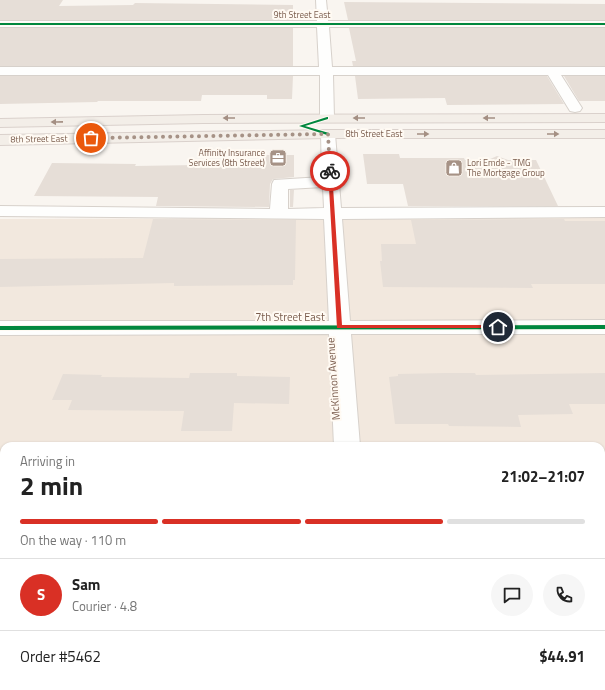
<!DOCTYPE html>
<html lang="en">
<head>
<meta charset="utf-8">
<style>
	body { margin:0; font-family:"Titillium Web",sans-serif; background:#f6f6f6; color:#222; height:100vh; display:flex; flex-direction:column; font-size:15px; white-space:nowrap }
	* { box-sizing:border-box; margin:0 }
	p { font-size:13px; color:#767676 }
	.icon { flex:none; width:22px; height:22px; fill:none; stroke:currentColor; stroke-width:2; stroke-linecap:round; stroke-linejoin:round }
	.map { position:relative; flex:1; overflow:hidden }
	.drawer { position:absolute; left:0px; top:442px; width:605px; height:248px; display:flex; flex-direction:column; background:#fff; border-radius:12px 12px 0 0; box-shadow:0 1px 3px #0004 }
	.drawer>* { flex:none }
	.pin { position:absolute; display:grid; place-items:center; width:34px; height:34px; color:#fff; margin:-17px; border:2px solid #fff; border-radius:50%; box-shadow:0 1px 4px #0007 }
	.courier { position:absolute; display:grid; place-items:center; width:40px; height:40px; margin:-20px; border:3px solid #d93025; border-radius:50%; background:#fff; color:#222; box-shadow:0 1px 5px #0007 }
	.overview em { font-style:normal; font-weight:700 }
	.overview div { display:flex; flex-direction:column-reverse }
	.overview { display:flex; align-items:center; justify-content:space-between; height:68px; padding:0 20px }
	h1 { font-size:26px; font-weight:700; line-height:30px }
	.bar { display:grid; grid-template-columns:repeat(4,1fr); gap:6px 4px; align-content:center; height:48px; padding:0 20px }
	.bar i { height:5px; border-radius:3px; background:#e0e0e0 }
	.bar .current { background:#d93025 }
	.bar p { grid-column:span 4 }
	.line { display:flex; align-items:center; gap:10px; padding:0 20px; border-top:1px solid #e0e0e0 }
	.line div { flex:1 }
	.round { display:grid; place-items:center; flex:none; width:42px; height:42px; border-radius:21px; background:#f6f6f6 }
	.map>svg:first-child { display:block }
</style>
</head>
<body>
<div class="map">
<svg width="605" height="690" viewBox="0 0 605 690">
	<rect width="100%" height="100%" fill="#f9f5f0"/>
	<path fill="#f2e8de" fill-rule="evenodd" d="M605 217V690H0V219ZM4 446H601V686H4Z"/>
	<g fill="#e6ded7">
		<path d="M0 0H63L59 6 133 5 135 3 293 5V20H0Z"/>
		<path d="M344 2 605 4V20H348Z"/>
		<rect x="0" y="28" width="293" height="38"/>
		<path d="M349 28H605V66H353L352 61H356Z"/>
		<path d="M0 76H293L292 99H267V95H202L201 101H98L97 102 0 104Z"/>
		<path d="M355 76H547L564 104 447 105 445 98 358 99Z"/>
		<path d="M564 76H605V101H579Z"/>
		<path d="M363 154H399L400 158H464L465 160H488L497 156 508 160H536L558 206H408L403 184H367Z"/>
		<path d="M265 155H294V177L273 179 270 184 269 207 156 206 158 197 34 196 52 163 136 164 135 166 264 164Z"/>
		<path d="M290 190H294L293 207H290Z"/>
		<path d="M153 219 296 220 295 280H293V285L174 286V283L0 287V259L143 258Z"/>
		<path d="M564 219 565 221H605V284H531L533 288 383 287 380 261H382L381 244H416L411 220Z"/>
		<path d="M190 373H237V376L290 377 289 404 234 403 232 431H181L184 411 68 410 72 400H52L63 374 102 375 101 377 189 378Z"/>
		<path d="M446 373H475L476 375 605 373V404H569L573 414 518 415 521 427 449 426 448 424H395L389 377 398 376V374Z"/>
	</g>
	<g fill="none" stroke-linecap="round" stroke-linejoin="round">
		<defs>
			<g id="minor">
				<path d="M316 0H326L328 21H605V27H329L332 67H605V75H561L582 108 580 111 575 112 570 111 548 75H333L334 118 332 121 327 122 322 121 320 118V75H0V67H319L317 27H0V21H317Z"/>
				<path d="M328 130 333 131 335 134 341 208 605 207V217L342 219 350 321 605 320V334H351L360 446H334L329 334 0 335V321H329L324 219 0 216V206L270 209 272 184 274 180 322 177 321 134 323 131ZM323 187 324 208 288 209V189Z"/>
				<rect x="0" y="493" width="4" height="22"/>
				<rect x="601" y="494" width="4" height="22"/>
				<rect x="345" y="686" width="34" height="4"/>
			</g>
			<g id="major">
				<path d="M605 114V122L203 123 0 127V119L203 115Z"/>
				<path d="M328 130H605V138H328L0 145V135Z"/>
			</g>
		</defs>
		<use href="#minor" stroke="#d7d1cb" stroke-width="2"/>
		<use href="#major" stroke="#dad1cc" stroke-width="2"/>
		<use href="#minor" fill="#fefefd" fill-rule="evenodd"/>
		<use href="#major" fill="#f3eee8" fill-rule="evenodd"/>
		<defs>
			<g id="cycleway">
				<rect x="0" y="23" width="605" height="2"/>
				<path d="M327 117H328V119L305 126 329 133V135H327L299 126Z"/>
				<path d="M605 325V329L0 330V326Z"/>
			</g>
		</defs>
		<use href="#cycleway" stroke="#fffaf3" stroke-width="2"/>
		<use href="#cycleway" fill="#00873e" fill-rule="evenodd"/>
	</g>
	<defs><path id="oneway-solid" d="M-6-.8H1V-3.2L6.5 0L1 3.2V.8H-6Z"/></defs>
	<g fill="#a48f83">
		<use href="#oneway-solid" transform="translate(229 118) rotate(180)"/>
		<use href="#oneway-solid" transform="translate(359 118) rotate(180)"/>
		<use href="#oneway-solid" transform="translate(489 118) rotate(180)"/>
		<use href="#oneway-solid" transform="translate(57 122) rotate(179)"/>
		<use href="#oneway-solid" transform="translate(423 134)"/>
		<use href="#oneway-solid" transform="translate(553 134)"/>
	</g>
	<path fill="#d93025" d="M328 170 332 171 342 325H498L501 327V328H337Z"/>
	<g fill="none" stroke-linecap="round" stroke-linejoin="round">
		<path stroke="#a69286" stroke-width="4" stroke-dasharray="0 7.2" d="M91 138 328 134 330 171"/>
	</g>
	<defs>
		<symbol id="office-square" viewBox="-11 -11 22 22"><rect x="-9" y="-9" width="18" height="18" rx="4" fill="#a69286" stroke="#fffaf3"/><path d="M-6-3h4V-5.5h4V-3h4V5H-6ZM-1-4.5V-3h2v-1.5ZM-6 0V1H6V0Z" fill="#fff"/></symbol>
		<symbol id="shop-square" viewBox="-11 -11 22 22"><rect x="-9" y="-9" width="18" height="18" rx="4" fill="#a69286" stroke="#fffaf3"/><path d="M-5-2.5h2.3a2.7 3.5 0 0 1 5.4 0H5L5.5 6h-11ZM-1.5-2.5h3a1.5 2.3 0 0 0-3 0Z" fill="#fff"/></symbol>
	</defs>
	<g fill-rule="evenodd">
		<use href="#office-square" x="268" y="148" width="20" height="20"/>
		<use href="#shop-square" x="444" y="158" width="20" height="20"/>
	</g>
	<g text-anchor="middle" stroke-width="4" stroke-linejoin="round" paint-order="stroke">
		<g font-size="9" fill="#7a5c4d" stroke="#fffaf3">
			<text x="302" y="18">9th Street East</text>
			<text x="374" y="137">8th Street East</text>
			<text transform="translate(39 139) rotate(-1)" y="3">8th Street East</text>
		</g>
		<g font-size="9" fill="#7a5c4d" stroke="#fffaf3" text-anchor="end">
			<text x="265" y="156">Affinity Insurance<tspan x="265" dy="10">Services (8th Street)</tspan></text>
			<text x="467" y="166" text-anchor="start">Lori Emde - TMG<tspan x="467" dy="10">The Mortgage Group</tspan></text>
		</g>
		<g font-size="11" fill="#7a5c4d" stroke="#fffaf3">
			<text x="290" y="321">7th Street East</text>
			<text transform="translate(333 379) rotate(-94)" y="4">McKinnon Avenue</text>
		</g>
	</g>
</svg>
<div class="pin" style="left:91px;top:138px;background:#ea580c"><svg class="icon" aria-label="bag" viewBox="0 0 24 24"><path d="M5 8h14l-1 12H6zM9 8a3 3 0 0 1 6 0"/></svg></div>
<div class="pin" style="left:498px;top:327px;background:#1f2937"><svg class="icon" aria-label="home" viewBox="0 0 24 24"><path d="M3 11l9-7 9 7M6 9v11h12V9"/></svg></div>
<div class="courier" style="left:330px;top:171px"><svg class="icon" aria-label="bike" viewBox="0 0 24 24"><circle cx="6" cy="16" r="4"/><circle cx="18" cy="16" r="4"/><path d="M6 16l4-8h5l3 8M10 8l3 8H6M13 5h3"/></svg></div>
<section class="drawer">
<div class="overview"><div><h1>2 min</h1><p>Arriving in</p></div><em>21:02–21:07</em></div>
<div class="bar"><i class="current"></i><i class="current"></i><i class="current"></i><i></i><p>On the way · 110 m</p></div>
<div class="line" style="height:72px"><b class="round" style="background:#d93025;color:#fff">S</b><div><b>Sam</b><p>Courier · 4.8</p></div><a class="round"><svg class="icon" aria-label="chat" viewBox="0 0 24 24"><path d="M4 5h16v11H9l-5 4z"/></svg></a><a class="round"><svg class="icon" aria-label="phone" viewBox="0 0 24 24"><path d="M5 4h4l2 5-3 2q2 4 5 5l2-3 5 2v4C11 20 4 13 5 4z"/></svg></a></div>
<div class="line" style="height:52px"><div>Order #5462</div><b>$44.91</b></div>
</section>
</div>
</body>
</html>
